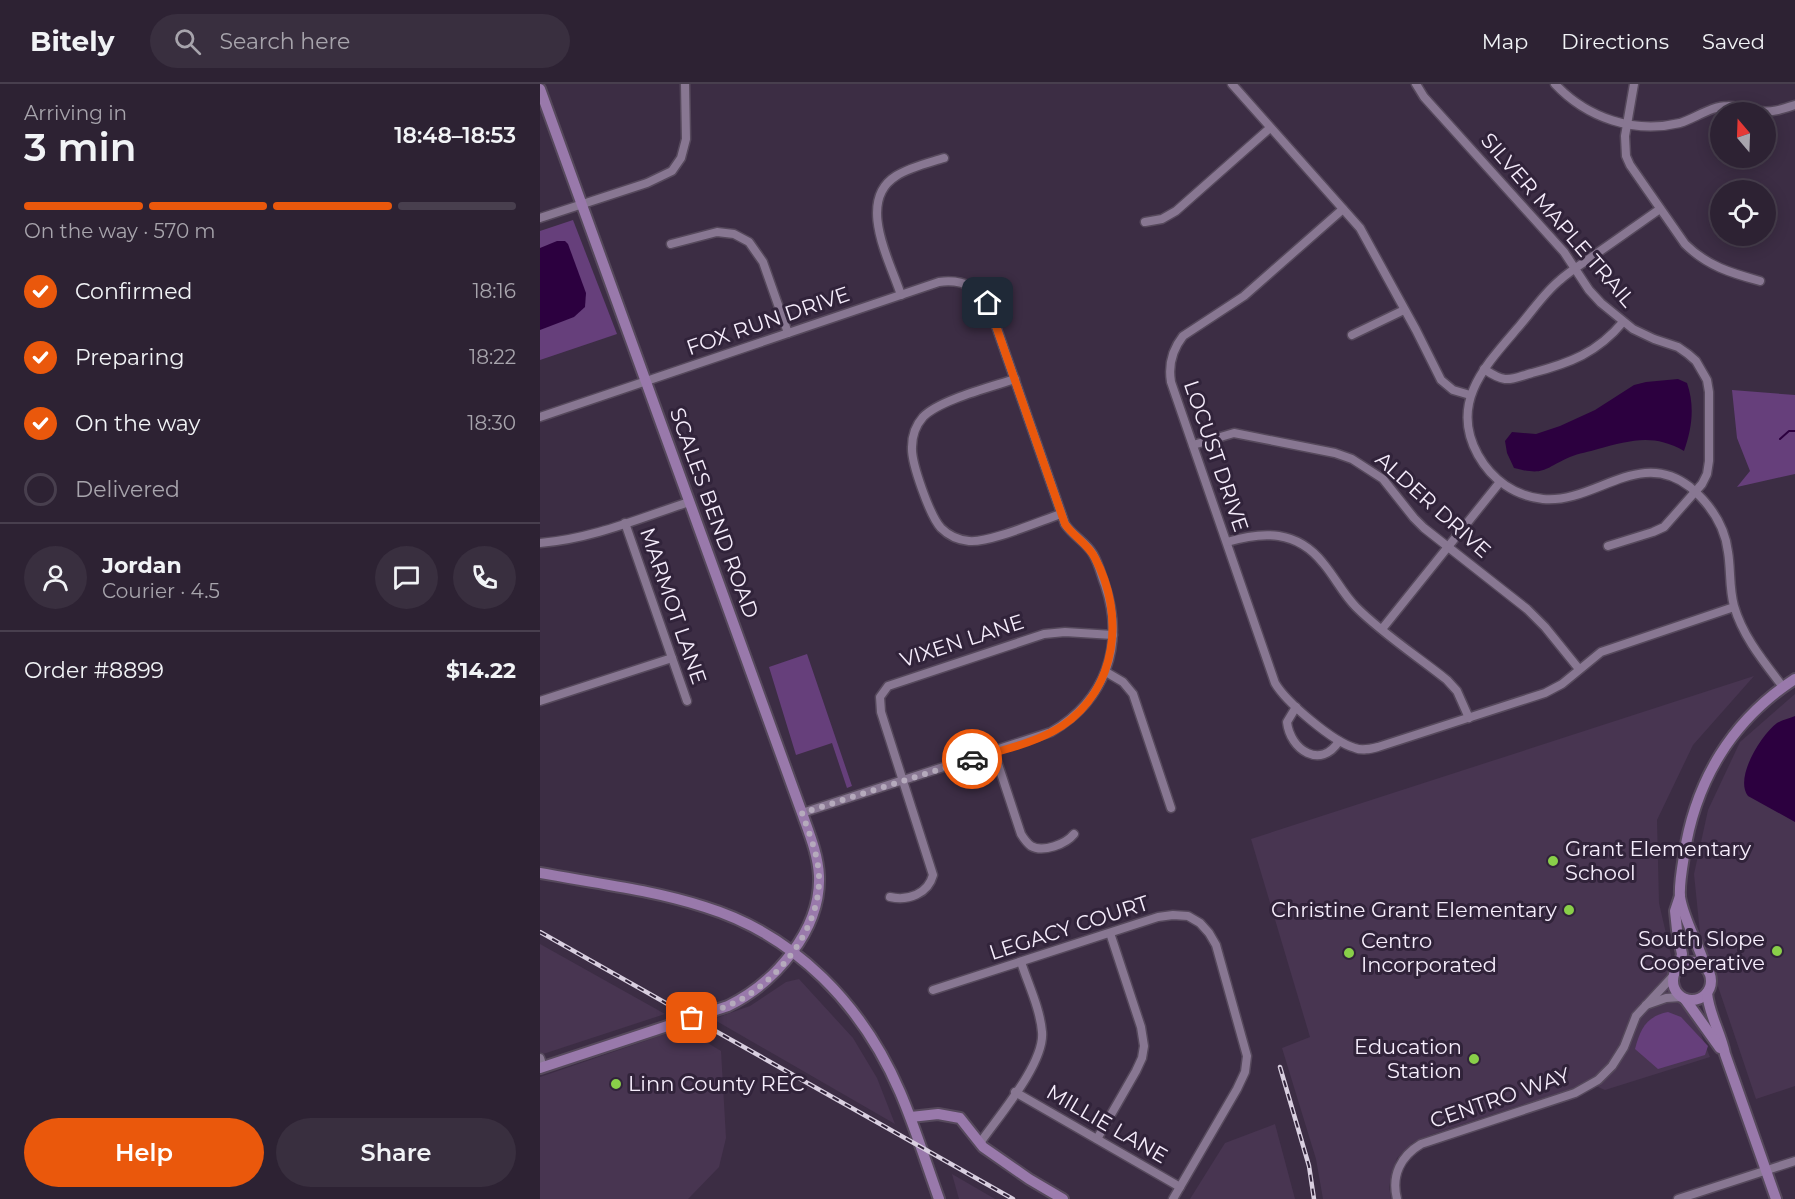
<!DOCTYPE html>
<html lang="en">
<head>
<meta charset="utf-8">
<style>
	body { margin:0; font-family:Montserrat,sans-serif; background:#392f3f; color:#f1f3f6; height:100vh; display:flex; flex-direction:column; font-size:22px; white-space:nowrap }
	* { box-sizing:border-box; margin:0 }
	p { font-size:20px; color:#a7a4ac }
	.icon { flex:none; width:33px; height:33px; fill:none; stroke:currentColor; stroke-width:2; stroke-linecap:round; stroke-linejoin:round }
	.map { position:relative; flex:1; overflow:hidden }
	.sheet { display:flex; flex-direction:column; background:#2d2233; width:540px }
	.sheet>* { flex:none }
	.needle { width:39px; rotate:341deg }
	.controls { position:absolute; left:1170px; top:18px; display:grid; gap:12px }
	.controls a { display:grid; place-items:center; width:66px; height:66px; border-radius:50%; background:#2d2233; box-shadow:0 3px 15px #0003,0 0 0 2px #483f4e; font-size:30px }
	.pin { position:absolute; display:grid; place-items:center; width:51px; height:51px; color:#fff; margin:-26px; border-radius:12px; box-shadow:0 3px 9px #0006 }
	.courier { position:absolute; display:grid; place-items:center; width:60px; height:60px; margin:-30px; border:4px solid #ea580c; border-radius:50%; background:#fff; color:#222; box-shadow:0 2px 8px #0007 }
	.headline em { font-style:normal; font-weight:600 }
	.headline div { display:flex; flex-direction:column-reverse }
	.headline { display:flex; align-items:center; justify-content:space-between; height:102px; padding:0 24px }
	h1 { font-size:39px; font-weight:600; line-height:45px }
	.bar { display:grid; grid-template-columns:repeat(4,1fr); gap:9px 6px; align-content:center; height:72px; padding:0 24px }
	.bar i { height:8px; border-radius:4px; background:#483f4e }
	.bar .on { background:#ea580c }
	.bar p { grid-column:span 4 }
	.line { display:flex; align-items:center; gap:15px; padding:0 24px; border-top:2px solid #483f4e }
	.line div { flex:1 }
	.round { display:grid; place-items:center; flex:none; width:63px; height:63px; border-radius:32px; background:#392f3f }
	ol { padding:0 24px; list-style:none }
	li { display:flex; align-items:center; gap:18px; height:66px }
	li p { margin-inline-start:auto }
	li .icon { padding:6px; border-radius:50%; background:#ea580c; color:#fff; stroke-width:4 }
	li:last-child { color:#a7a4ac }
	li i { width:33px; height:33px; border:3px solid #483f4e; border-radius:50% }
	.action { display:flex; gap:12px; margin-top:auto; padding:12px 24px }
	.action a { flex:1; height:69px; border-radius:36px; background:#ea580c; color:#fff; font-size:24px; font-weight:600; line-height:69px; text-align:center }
	.action a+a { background:#392f3f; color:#f1f3f6 }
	header { display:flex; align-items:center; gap:36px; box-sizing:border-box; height:84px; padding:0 30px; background:#2d2233; border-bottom:2px solid #483f4e }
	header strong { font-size:28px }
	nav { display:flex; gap:33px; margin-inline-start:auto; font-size:21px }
	.search { width:420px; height:54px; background:#392f3f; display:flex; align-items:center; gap:15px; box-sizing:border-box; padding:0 21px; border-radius:33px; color:#a7a4ac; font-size:22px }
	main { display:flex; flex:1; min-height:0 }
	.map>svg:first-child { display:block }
</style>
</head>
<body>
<header>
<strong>Bitely</strong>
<div class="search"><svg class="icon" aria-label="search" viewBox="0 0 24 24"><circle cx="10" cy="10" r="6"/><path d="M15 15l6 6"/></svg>Search here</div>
<nav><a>Map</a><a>Directions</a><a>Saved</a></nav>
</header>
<main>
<section class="sheet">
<div class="headline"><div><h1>3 min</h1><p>Arriving in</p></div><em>18:48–18:53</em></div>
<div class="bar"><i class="on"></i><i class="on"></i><i class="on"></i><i></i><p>On the way · 570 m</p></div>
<ol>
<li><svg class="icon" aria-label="check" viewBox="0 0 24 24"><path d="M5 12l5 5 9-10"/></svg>Confirmed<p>18:16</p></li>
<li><svg class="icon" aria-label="check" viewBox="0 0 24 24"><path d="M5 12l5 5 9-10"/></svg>Preparing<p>18:22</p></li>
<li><svg class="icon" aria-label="check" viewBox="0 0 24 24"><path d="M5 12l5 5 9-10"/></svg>On the way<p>18:30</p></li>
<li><i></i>Delivered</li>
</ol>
<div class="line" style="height:108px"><a class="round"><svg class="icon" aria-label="person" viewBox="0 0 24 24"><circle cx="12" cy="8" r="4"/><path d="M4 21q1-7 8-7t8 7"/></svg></a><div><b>Jordan</b><p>Courier · 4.5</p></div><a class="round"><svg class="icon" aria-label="chat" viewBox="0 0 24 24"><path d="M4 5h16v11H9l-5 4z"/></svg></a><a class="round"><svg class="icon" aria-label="phone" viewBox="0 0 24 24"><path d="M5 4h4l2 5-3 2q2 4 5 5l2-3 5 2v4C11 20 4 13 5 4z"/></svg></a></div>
<div class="line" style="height:78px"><div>Order #8899</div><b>$14.22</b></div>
<div class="action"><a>Help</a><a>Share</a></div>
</section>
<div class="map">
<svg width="1255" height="1115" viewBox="0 0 1255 1115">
	<rect width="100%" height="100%" fill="#3c2d44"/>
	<g fill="#483551">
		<path d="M1214 592 1153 661 1117 736 1119 819 1133 880 1170 973 1065 1006 1049 999 890 1051 872 1059 857 1074 849 1102 851 1115H783L776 1075 742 964 770 953 711 755Z"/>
		<path d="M1255 610V1002L1216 1015 1160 849 1154 790 1168 726 1200 658Z"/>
		<path d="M0 860 125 930 0 971Z"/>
		<path d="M259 895 313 954 337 994 355 1040 173 935 210 922 246 898Z"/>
		<path d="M143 944 181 967 186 1054 179 1083 148 1115H0V993Z"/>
		<path d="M735 1040 755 1115H650L685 1059Z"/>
		<path d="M412 1090 455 1115H419Z"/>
	</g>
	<g fill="#663f7b">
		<path d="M33 136 77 250 0 276V147Z"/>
		<path d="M1192 306 1255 311V390L1197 403 1210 387 1197 354Z"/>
		<path d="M267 570 312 702 307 704 292 659 256 671 229 583Z"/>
		<path d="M1128 928 1141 933 1168 962 1165 971 1118 985 1095 965C1100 946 1106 932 1128 928Z"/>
	</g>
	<g fill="#2c003f">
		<path d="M17 157H25L28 160 46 209 45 223 34 233 0 246V164Z"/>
		<path d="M1138 295 1147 299C1155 322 1152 344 1144 367 1112 349 1090 357 1058 365 1049 368 1039 369 1030 373 1003 385 1005 392 974 384L967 369 965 357 972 348 996 350 1020 342 1055 326 1094 301 1106 298Z"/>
		<path d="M1255 632V738L1208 712C1194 694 1221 651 1237 639 1242 636 1250 634 1255 632Z"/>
	</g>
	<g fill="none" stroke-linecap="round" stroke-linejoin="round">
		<path stroke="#2c003f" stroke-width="2" d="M1240 355 1249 347H1255"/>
		<defs>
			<g id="street">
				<path d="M692 0 820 144 876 246 901 296 913 306 930 311"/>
				<path d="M876 0 884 13 1024 168 1049 206 1061 219 1093 245 1114 255 1138 263 1148 270 1156 277 1167 296 1169 308V377L1167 390 1162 400 1124 443 1113 448 1068 462"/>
				<path d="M1015 0C1047 34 1094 50 1140 39 1156 34 1171 22 1188 22 1198 21 1209 26 1219 27 1232 29 1243 25 1255 21"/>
				<path d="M1094 0 1085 52 1086 72 1090 81 1145 160C1167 182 1191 189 1220 197"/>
				<path d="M803 125 704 212 643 252C632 266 628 280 631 298L735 599C746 618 793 658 815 664 822 667 830 665 838 663L1005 609 1022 600 1061 568 1194 523"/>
				<path d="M1120 125C1097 141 1075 157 1053 172 1042 180 1030 187 1020 196 1005 208 993 226 981 240 948 279 908 317 938 371 952 396 975 412 1003 415 1055 420 1099 363 1150 403 1170 420 1185 442 1188 468 1191 486 1189 504 1194 522 1203 553 1224 578 1243 603"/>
				<path d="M0 134 107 99 132 87 141 74 146 55 145 0"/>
				<path d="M605 138 622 135 636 127 730 44"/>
				<path d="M131 160 177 148 194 150 209 158 223 178 248 249"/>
				<path d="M361 211C350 177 316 117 356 92 370 83 388 79 404 74"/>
				<path d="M812 251 864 226"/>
				<path d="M944 285C950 289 957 294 965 295 974 296 983 291 992 289 1030 279 1057 269 1083 238"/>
				<path d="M475 295C451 303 399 316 383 333 376 341 372 352 372 363 371 379 390 432 401 444 409 452 418 456 429 457 449 459 500 437 521 430"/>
				<path d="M0 333 399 198C420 195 436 201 448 219L525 440C533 452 546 458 553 470 559 480 561 491 565 501 585 561 566 616 511 648L262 729"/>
				<path d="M653 361 694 349 795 369 812 375 843 395 874 434 884 444 987 525 1005 543 1039 585"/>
				<path d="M85 439 147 617"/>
				<path d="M687 458C723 447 757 446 783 479 795 493 803 510 816 523 843 550 877 572 907 596L917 607 929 634"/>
				<path d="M0 459C52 455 100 434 149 418"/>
				<path d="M842 545 960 398"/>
				<path d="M566 588 583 598 593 610 631 724"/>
				<path d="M0 617 132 574"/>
				<path d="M756 623 747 638C750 666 781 686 799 657"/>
				<path d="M454 668 481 750C484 755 487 759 491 762 503 769 526 760 534 750"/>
				<path d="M350 813C368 817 388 810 393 791L341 628 340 613 348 602 504 550 525 548 573 551"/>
				<path d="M393 906 618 833 633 831 648 832 660 839 669 849 676 861 707 972 705 988 697 1005 633 1115"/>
				<path d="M1106 921 1126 914 1141 913"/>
				<path d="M0 974 3 983"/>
				<path d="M475 1008 640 1103"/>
				<path d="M557 1055 596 987 602 974 604 962 601 943 570 849"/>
				<path d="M440 1059C458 1033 505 979 502 948 500 924 488 900 481 878"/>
				<path d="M857 1115C851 1091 861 1072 881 1060L1035 1009 1058 996 1072 982 1084 963 1096 932 1134 891"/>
				<path d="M1138 1115 1255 1077"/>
			</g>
			<g id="secondary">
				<path d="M0 5 262 729C269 749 278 770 279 792 281 846 235 899 188 922L0 984"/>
				<path d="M0 789C55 799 112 806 165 823 256 851 323 922 360 1008 375 1043 386 1079 399 1115"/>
				<circle cx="1152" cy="897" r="19"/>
				<path d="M1165 882C1158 858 1144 837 1140 813 1139 801 1142 784 1144 772 1155 697 1192 636 1255 595"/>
				<path d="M1139 883 1142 870 1137 846 1135 827 1140 812"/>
				<path d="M1167 909C1169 931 1181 949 1185 970L1236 1115"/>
				<path d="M1145 915 1180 964"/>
				<path d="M371 1033 398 1030 420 1034 443 1063 489 1095 523 1115"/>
			</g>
		</defs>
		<use href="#street" stroke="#56495c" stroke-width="11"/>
		<use href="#secondary" stroke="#56495c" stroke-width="14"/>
		<use href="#street" stroke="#887792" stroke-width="8"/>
		<use href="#secondary" stroke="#9979ab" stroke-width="10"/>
		<defs>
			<g id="rail">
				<path d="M0 848 473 1115"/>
				<path d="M740 983 769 1082 774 1115"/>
			</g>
		</defs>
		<use href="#rail" stroke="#d9cfe0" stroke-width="4.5"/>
		<use href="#rail" stroke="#31233a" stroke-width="2" stroke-dasharray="7" stroke-linecap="butt"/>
	</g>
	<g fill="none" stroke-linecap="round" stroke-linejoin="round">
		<path stroke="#b5aabc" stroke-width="6" stroke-dasharray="0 10.8" d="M152 934C168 929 185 924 200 916 242 893 281 841 279 792 278 770 269 749 262 729L432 675"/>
		<path stroke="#ea580c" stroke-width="8" d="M432 675C462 666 496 659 522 642 578 604 585 530 555 474 548 460 534 453 525 440L448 219"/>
	</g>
	<g fill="#89cf49" stroke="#31233a" stroke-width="2">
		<circle cx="1013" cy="777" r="6"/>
		<circle cx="1029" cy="826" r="6"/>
		<circle cx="1237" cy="867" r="6"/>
		<circle cx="809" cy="869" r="6"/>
		<circle cx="934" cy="975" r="6"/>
		<circle cx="76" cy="1000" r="6"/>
	</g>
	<g text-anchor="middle" stroke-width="6" stroke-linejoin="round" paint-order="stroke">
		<g font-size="21" fill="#f6edfc" stroke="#31233a">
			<text transform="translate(1018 136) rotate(49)" y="7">SILVER MAPLE TRAIL</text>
			<text transform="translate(228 237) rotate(-19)" y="7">FOX RUN DRIVE</text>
			<text transform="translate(676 372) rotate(71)" y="7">LOCUST DRIVE</text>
			<text transform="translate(893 421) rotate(42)" y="7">ALDER DRIVE</text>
			<text transform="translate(174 429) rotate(70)" y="7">SCALES BEND ROAD</text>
			<text transform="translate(133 522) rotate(71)" y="7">MARMOT LANE</text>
			<text transform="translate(422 557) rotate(-18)" y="7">VIXEN LANE</text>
			<text transform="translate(529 844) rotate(-18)" y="7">LEGACY COURT</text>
			<text transform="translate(960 1014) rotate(-19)" y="7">CENTRO WAY</text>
			<text transform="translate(567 1040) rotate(30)" y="7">MILLIE LANE</text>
		</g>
		<g font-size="21" fill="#f6edfc" stroke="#31233a" text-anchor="start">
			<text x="1025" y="772">Grant Elementary<tspan x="1025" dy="24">School</tspan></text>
			<text x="1017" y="833" text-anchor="end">Christine Grant Elementary</text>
			<text x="1225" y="862" text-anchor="end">South Slope<tspan x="1225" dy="24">Cooperative</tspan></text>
			<text x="821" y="864">Centro<tspan x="821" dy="24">Incorporated</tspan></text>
			<text x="922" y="970" text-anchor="end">Education<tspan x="922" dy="24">Station</tspan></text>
			<text x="88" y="1007">Linn County REC</text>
		</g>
	</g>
</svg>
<div class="controls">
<a><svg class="needle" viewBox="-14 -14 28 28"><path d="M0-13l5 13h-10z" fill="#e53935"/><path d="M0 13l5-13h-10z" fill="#a7a4ac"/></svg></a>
<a><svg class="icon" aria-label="locate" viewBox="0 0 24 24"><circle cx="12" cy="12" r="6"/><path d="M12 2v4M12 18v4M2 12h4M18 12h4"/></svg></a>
</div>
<div class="pin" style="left:152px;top:934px;background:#ea580c"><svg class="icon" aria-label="bag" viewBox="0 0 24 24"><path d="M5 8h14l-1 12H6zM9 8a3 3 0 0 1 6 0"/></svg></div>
<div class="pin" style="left:448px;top:219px;background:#1f2937"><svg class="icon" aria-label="home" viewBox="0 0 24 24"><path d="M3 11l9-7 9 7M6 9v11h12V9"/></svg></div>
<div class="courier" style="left:432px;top:675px"><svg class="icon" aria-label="car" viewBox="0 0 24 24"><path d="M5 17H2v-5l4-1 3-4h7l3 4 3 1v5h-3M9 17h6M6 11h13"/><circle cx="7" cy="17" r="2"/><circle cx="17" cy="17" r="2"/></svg></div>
</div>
</main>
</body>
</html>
